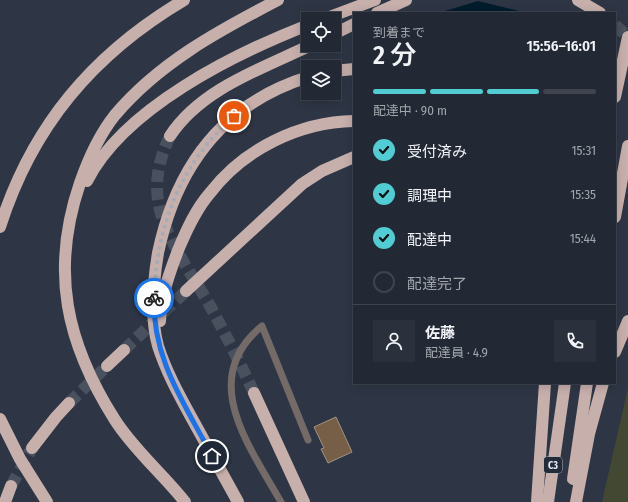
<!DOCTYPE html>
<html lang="ja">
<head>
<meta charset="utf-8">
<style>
	body { margin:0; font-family:"Fira Sans Condensed","Noto Sans JP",sans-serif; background:#2a303c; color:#f1f3f6; height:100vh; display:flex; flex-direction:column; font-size:15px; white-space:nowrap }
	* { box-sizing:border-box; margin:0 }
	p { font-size:13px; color:#a2a6ac }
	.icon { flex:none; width:22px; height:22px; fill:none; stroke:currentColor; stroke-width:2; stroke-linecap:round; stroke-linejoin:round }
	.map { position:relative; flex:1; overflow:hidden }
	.details { position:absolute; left:353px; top:12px; width:263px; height:372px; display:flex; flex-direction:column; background:#222834; border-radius:0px; box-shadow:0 2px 10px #0003,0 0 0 1px #3f444f }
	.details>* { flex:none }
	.fabs { position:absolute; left:301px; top:12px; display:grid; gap:8px }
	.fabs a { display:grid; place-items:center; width:40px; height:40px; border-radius:0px; background:#222834; box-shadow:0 2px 10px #0003,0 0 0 1px #3f444f; font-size:20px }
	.pin { position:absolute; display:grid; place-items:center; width:34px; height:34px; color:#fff; margin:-17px; border:2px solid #fff; border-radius:50%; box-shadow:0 1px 4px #0007 }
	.courier { position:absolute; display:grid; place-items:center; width:40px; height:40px; margin:-20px; border:3px solid #1a73e8; border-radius:50%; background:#fff; color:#222; box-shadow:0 1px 5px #0007 }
	.summary em { font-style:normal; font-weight:600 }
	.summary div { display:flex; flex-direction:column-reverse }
	.summary { display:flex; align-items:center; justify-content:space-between; height:68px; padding:0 20px }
	h1 { font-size:26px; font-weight:600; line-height:30px }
	.bar { display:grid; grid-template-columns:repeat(4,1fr); gap:6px 4px; align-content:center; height:48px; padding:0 20px }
	.bar i { height:5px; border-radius:3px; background:#3f444f }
	.bar .active { background:#51ccd2 }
	.bar p { grid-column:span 4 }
	.line { display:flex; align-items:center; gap:10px; padding:0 20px; border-top:1px solid #3f444f }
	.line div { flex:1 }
	.round { display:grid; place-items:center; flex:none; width:42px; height:42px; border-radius:0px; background:#2a303c }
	ol { padding:0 20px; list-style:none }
	li { display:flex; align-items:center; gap:12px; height:44px }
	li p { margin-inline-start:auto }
	li .icon { padding:4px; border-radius:50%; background:#51ccd2; color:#111; stroke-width:4 }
	li:last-child { color:#a2a6ac }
	li i { width:22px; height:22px; border:2px solid #3f444f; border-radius:50% }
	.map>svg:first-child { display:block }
</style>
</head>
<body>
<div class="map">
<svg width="628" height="502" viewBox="0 0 628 502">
	<rect width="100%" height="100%" fill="#2e3645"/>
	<path fill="#424832" d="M628 390V502H602L627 392Z"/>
	<path fill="#011c2c" d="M478 1 528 13H438Z"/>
	<path fill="#765e47" stroke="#a29283" d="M336 417 352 452 328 463 321 449 324 448 314 427Z"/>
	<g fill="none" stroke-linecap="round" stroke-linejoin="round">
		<g stroke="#49515f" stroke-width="12" stroke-dasharray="12 6" stroke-linecap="butt">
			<path d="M615 25 628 37"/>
			<path d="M170 136C159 159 154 181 159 206 165 236 193 277 209 304 225 333 240 363 254 393"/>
			<path d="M124 350 186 291"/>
			<path d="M69 403 107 366"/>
			<path d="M11 486 32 448"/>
		</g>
		<path stroke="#746a68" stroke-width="7" d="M281 502C250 447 197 379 262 326L308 440"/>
		<g stroke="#c7afac" stroke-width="12">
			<path d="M578 0 600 13"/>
			<path d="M377 13 406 0"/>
			<path d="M324 19 375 0"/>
			<path d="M334 34 354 24"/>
			<path d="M334 71 354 69"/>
			<path d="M615 97 628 37"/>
			<path d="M170 136C201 89 261 69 311 45"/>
			<path d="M87 181C124 108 234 54 308 25"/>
			<path d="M615 217 628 146"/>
			<path d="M0 227C32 126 93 54 184 0"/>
			<path d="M186 291 302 184 322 171 354 157"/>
			<path d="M160 321C161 296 170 271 179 248 187 229 196 209 210 193 244 149 299 122 354 121"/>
			<path d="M615 352 628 321"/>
			<path d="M107 366 124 350"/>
			<path d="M254 393 304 502"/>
			<path d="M0 419 20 459 47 502"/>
			<path d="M32 448 56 417 69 403"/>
			<path d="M573 479 587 383"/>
			<path d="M5 502 11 486"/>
			<path d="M185 502C163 474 134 450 115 420 66 343 50 271 80 183 88 160 99 135 115 115 159 63 218 31 278 0"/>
			<path d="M238 502C222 473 206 444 190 415 178 393 166 371 158 346 150 317 153 283 158 253 176 167 222 104 308 77"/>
			<path d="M537 502 545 383"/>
			<path d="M548 502 565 383"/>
			<path d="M576 502 589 434 603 383"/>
		</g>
	</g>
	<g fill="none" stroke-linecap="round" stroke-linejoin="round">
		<path stroke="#a5abb7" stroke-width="4" stroke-dasharray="0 7.2" d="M154 298C157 225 179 166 234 116"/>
		<path stroke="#1a73e8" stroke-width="5" d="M154 298C152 359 185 404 212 456"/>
	</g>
	<g text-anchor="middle" stroke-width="4" stroke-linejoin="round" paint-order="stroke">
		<rect fill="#242c3b" stroke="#abb1bc" stroke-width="1" x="544" y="457" width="18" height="16" rx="3"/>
		<g font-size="10" font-weight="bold" fill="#e5eaf4">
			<text x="553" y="469">C3</text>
		</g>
	</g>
</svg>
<div class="fabs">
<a><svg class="icon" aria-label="locate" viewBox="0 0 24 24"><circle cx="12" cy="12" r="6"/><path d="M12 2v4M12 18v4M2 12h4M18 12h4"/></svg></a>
<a><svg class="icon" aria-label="layers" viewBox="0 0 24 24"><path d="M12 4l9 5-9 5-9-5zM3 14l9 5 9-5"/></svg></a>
</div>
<div class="pin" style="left:234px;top:116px;background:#ea580c"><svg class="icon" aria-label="bag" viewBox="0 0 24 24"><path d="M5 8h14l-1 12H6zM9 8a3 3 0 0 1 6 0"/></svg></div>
<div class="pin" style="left:212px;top:456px;background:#1f2937"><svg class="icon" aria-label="home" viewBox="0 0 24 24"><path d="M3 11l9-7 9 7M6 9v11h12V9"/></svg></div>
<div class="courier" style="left:154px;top:298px"><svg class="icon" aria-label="bike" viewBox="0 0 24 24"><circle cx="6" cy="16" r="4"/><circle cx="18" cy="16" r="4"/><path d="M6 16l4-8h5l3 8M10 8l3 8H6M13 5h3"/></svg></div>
<section class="details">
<div class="summary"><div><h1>2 分</h1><p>到着まで</p></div><em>15:56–16:01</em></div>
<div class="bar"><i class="active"></i><i class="active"></i><i class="active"></i><i></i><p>配達中 · 90 m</p></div>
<ol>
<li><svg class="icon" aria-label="check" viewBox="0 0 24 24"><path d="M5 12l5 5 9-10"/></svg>受付済み<p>15:31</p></li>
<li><svg class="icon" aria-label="check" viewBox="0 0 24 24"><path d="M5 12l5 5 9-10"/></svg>調理中<p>15:35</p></li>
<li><svg class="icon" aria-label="check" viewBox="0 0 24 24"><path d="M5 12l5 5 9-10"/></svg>配達中<p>15:44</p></li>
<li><i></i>配達完了</li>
</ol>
<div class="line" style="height:72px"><a class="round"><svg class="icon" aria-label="person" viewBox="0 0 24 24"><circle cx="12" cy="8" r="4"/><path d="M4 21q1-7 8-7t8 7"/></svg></a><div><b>佐藤</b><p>配達員 · 4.9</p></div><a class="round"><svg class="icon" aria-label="phone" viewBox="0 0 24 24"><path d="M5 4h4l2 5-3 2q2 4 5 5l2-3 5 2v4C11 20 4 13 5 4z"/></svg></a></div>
</section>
</div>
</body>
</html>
